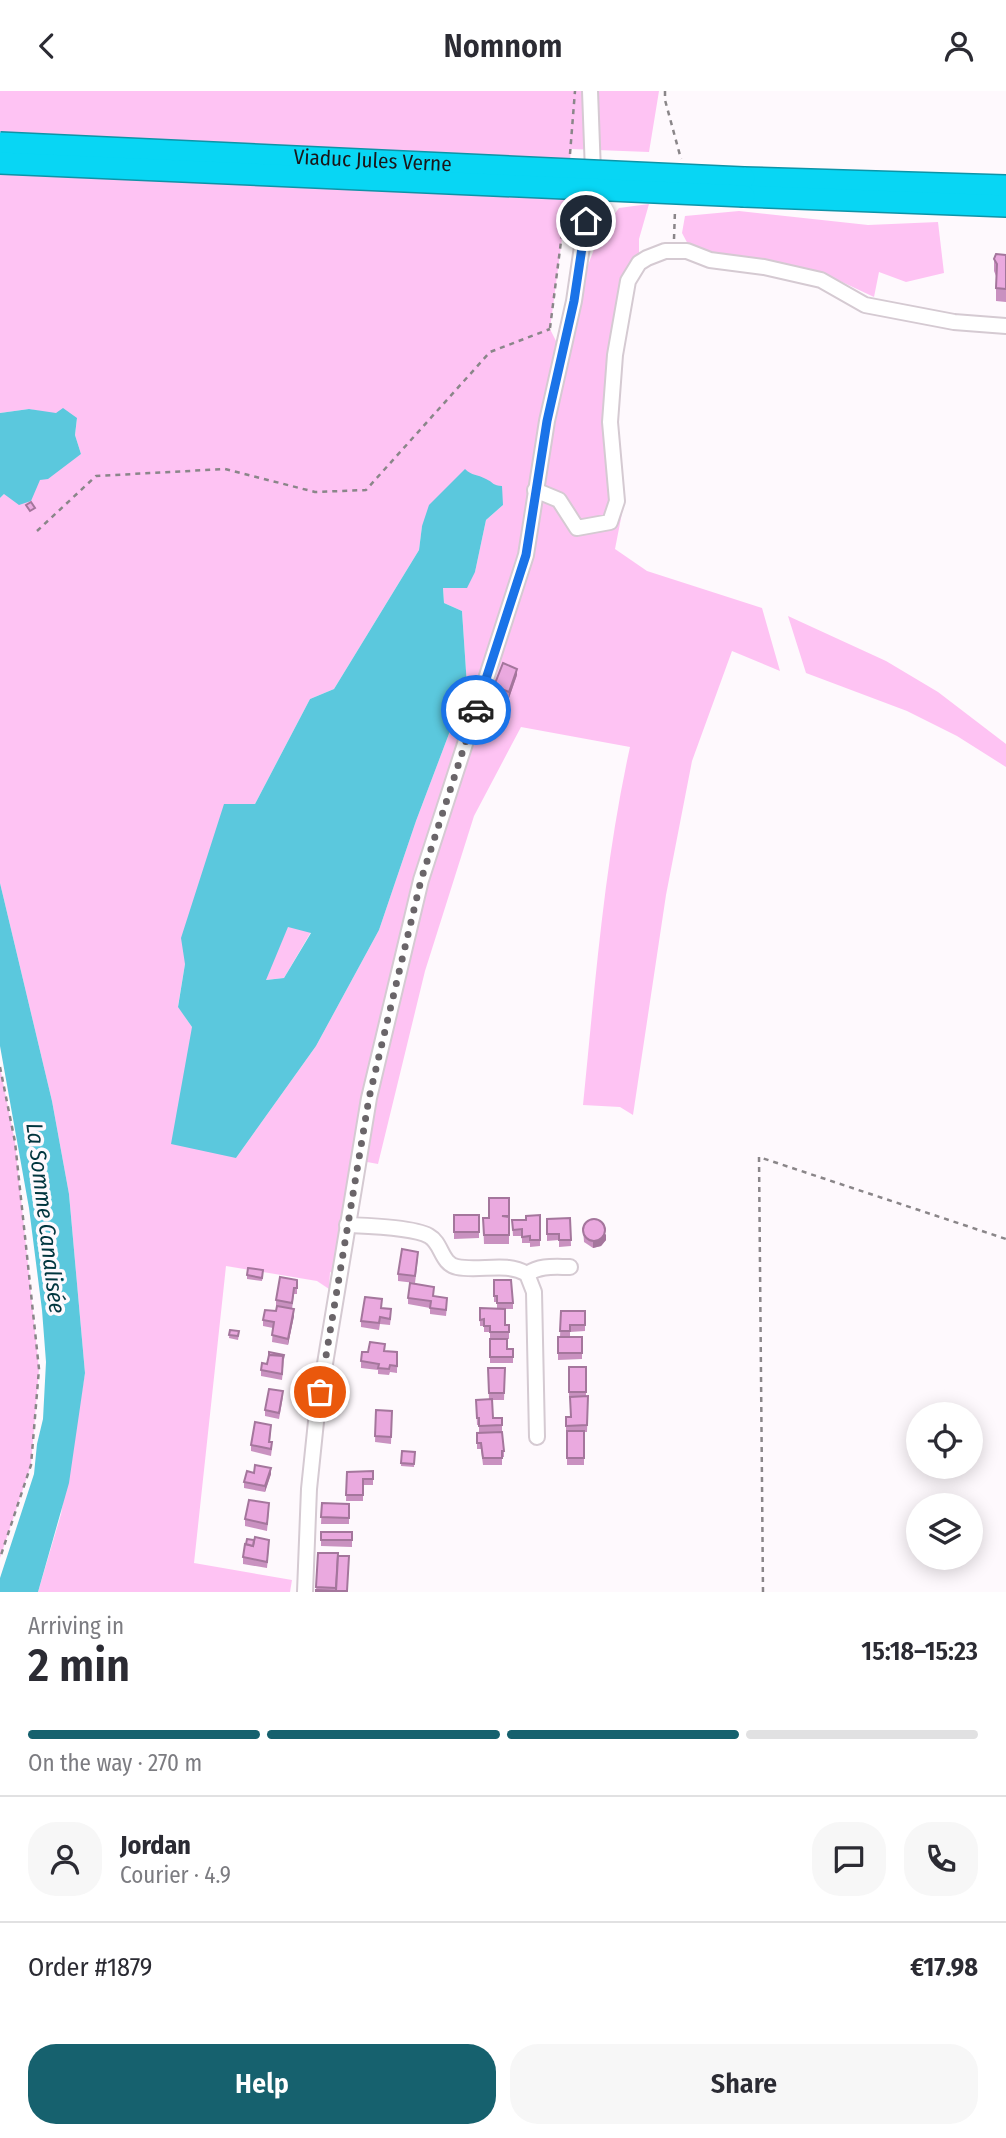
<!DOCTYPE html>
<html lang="en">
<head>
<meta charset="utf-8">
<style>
	body { margin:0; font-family:"Fira Sans Condensed",sans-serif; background:#f7f7f7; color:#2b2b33; height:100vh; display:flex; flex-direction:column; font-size:26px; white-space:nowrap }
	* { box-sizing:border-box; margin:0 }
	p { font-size:23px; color:#7c7c81 }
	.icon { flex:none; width:38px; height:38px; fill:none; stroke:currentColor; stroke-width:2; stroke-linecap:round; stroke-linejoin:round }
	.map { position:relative; height:1501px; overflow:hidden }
	.drawer { display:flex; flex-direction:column; background:#fff; flex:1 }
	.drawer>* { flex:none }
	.buttons { position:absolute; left:906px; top:1311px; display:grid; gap:14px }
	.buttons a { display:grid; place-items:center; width:77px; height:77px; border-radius:50%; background:#fff; box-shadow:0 4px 18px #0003; font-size:35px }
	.pin { position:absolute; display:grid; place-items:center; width:60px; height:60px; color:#fff; margin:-30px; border:4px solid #fff; border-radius:50%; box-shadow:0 2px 7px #0007 }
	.courier { position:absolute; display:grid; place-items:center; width:70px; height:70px; margin:-35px; border:5px solid #1a73e8; border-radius:50%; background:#fff; color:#222; box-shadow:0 2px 9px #0007 }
	.overview em { font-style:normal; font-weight:600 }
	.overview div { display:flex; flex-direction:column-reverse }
	.overview { display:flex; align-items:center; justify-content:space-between; height:119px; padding:0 28px }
	h1 { font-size:46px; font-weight:600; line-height:52px }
	.bar { display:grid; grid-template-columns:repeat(4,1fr); gap:10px 7px; align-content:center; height:84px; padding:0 28px }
	.bar i { height:9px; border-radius:5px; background:#e1e1e2 }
	.bar .active { background:#16616e }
	.bar p { grid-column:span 4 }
	.line { display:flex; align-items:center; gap:18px; padding:0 28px; border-top:2px solid #e1e1e2 }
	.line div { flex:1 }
	.round { display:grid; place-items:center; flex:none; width:74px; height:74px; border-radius:28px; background:#f7f7f7 }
	.cta { display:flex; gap:14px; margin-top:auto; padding:14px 28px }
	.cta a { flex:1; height:80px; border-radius:28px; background:#16616e; color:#fff; font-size:28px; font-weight:600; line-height:80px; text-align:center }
	.cta a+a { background:#f7f7f7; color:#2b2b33 }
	header { display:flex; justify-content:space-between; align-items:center; height:91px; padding:0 28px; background:#fff; font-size:32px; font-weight:600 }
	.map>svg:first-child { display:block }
</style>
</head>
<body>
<header><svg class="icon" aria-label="back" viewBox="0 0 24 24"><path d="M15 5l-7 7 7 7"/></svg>Nomnom<svg class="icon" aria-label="person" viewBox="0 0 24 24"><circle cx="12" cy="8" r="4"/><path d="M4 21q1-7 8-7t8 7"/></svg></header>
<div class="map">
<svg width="1006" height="1501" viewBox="0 0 1006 1501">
	<rect width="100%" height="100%" fill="#fef9fd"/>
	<g fill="#fec3f3" fill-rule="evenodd">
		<path d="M0 0H659L649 61 571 58 565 125 550 238 557 252 566 245 574 210 600 143 619 117 649 113 639 148V172L615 264 617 409 624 412 615 458 647 480 762 517 780 580 732 560 692 670 666 804 633 1024 620 1016 583 1014C595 895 604 774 630 656L521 636 474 725 425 880 378 1073 356 1069 338 1185 330 1181 329 1198 317 1190 226 1175 194 1472 292 1489 290 1501H38L61 1423 85 1282 69 1103 52 1010 0 792V407L4 403 40 389 81 363 75 344 77 328 29 318 0 322ZM472 385C493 389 494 396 503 414L486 429 475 481 443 497 444 512 462 520 467 595 416 730 379 839 316 955 236 1067 192 936 178 915 185 873 255 713 310 608 334 598 419 459 422 435Z"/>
		<path d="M739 120 868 134 938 131 944 182 906 191 879 181 874 206 825 183 690 157 682 142 685 125Z"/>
		<path d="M788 525 886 570 938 601 1006 653V676L957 645 907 620 806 582Z"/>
		<path d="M288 835 311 841 284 887 265 889Z"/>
		<path d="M0 976 15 1051 39 1278 31 1374 0 1467Z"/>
	</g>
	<g fill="#5bc8dd" fill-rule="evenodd">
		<path d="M63 317 77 327 75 344 81 363 48 388 40 389 31 410 19 414 4 403 0 407V322L29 318 56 322Z"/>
		<path d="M465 378C472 385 477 383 486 388 493 391 493 395 502 395L503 414 486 429 475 481 467 497H443L444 512 462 520 467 595 416 730 379 839 316 955 236 1067 171 1053 192 936 178 916 185 873 181 847 224 713H255L310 608 334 598 419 459 422 435 429 414ZM288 836 311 842 284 887 266 889Z"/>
		<path d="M0 792 52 1010 69 1103 85 1282 69 1392 38 1501H0V1487L34 1383 37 1353 43 1328 46 1271 42 1219 29 1117 0 955Z"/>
	</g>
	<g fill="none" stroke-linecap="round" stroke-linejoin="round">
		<defs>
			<g id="minor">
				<path d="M535 399 559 409 577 437 610 431 617 410 610 331 615 264 628 190 639 172 647 167 665 160H687L710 169 764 176 821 189 865 214 954 231 1006 235"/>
				<path d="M347 1134C366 1135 413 1136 429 1145 442 1152 441 1173 457 1176 481 1181 505 1170 527 1183L534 1201 537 1346"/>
				<path d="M527 1183C541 1174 554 1176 570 1176"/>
				<path d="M305 1501 309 1398 317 1321 369 1007 421 789 526 464 547 330 574 210 593 81 590 0"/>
			</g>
			<g id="highway">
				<path d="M744 87 1006 95"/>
				<path d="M744 105 1006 115"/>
			</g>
		</defs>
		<use href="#minor" stroke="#d5cad2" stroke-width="18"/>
		<use href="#highway" stroke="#0e93a7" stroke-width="24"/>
		<g stroke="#8a8689" stroke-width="2.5" stroke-dasharray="5 5" stroke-linecap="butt">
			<path d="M665 0V9L681 68"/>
			<path d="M570 63 575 0"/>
			<path d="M674 148 675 119"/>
			<path d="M550 237 566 111"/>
			<path d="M37 440 96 385 225 378 315 401 366 399 490 261 550 238"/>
			<path d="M0 976 15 1051 39 1278 31 1374 0 1467"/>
			<path d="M763 1501 759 1066 1006 1148"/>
		</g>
		<use href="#minor" stroke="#fff" stroke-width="14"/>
		<use href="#highway" stroke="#08d6f4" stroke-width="21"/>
		<defs>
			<g id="highway-bridge">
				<path id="s1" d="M0 52 744 87"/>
				<path d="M0 72 744 105"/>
			</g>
		</defs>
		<use href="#highway-bridge" stroke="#0e93a7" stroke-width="24" stroke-linecap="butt"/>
		<use href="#highway-bridge" stroke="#08d6f4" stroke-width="21"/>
	</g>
	<g fill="#c991c0">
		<path d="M1006 164V211L996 210V185L994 180V168Z"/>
		<path d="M517 584 509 607 494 601V595Z"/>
		<path d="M509 1107V1153H484L483 1127H489Z"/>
		<path d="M454 1124H479V1147L454 1148Z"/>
		<path d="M540 1124V1155L530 1156V1152H522V1145H513L512 1129H526Z"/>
		<path d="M570 1127 571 1155 559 1156V1149L547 1150V1128Z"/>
		<path d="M583 1137 606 1149 601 1155 593 1157 584 1151Z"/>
		<path d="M418 1167 415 1192 398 1190V1183Z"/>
		<path d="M263 1179 262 1190 247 1188V1184Z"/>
		<path d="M297 1189V1203H294L292 1218 294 1225 288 1254 272 1251 273 1237 263 1235V1229L276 1220V1209Z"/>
		<path d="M494 1189 513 1212V1218H501L505 1234H509V1248H490V1241H484V1235H480V1217L497 1218V1211H494Z"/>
		<path d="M434 1205 447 1214 446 1225 430 1223V1217L408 1213V1207Z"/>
		<path d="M382 1217 391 1225 390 1234 380 1233 379 1239 361 1236V1230Z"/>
		<path d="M561 1220H585V1240L570 1241V1246H582V1268L558 1269V1246H560Z"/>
		<path d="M230 1239 239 1243 238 1249 229 1247Z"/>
		<path d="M490 1248 507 1258H513V1272H490Z"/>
		<path d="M385 1260 397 1261V1282L390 1281 389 1284 378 1283V1279L361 1277V1270L368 1261Z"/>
		<path d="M284 1267 282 1289 261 1285V1279L267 1273Z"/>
		<path d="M569 1276H586V1306L588 1305 587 1341H584V1374H567V1341H566V1326H571L570 1307H569Z"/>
		<path d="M488 1277H505L504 1309H492L493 1327H502V1341H479V1334H477L476 1309H489Z"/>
		<path d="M283 1306 279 1328 265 1325V1319Z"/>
		<path d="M376 1319 392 1320 391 1353 375 1351Z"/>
		<path d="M271 1340 270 1351 272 1357 271 1365 251 1360V1354Z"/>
		<path d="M477 1342 504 1360V1366H502V1374H483L481 1358H477Z"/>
		<path d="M402 1360 415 1361 414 1376 401 1375Z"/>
		<path d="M373 1380V1394H363V1410H346L347 1381Z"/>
		<path d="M254 1382 271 1383 265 1401 244 1397V1391Z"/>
		<path d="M322 1412 349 1413V1433H321Z"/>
		<path d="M269 1419 267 1440 245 1435V1428Z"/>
		<path d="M321 1441H352V1456L321 1455Z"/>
		<path d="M269 1455 267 1477 243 1473V1466Z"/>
		<path d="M318 1462 347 1501H316Z"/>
	</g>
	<g fill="#a4769c">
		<path d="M517 578V584L509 607V601Z"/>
		<path d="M606 1143V1149L601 1155 593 1157V1151Z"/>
		<path d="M294 1218V1225L288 1254V1248Z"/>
		<path d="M271 1377V1383L265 1401V1395Z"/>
	</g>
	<g fill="#eaa9df" stroke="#a4769c" stroke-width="2">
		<path d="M996 163 1006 164V198L996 197 997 173 994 168Z"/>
		<path d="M31 411 35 417 30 420 26 414Z"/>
		<path d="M503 572 517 578 509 601 494 595Z"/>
		<path d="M489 1107H509V1125H502L509 1126V1144H484L483 1127H489Z"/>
		<rect x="454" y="1124" width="25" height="17"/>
		<path d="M540 1124V1149H530V1145L522 1146V1138L513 1139 512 1129H526V1125Z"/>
		<path d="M570 1127 571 1149H559V1143H547V1128Z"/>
		<circle cx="594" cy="1139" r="11"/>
		<path d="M402 1158 418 1161 415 1185 398 1183Z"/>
		<path d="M248 1177 263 1179 262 1187 247 1184Z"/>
		<path d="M280 1186 297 1189V1197H294L292 1212 276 1209Z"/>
		<path d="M494 1189H511L513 1212H497V1205H494Z"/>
		<path d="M410 1192 434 1196 433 1205 447 1207 446 1219 430 1217 431 1210 408 1207Z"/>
		<path d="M365 1206 382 1208 381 1217 391 1218 390 1228 380 1226 379 1232 361 1230Z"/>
		<path d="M277 1215 294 1218 288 1248 272 1244 274 1231 263 1229 265 1219 276 1220Z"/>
		<path d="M480 1217 505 1218V1234H509V1241H490V1235H484V1228L480 1229Z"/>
		<path d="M561 1220H585V1234H570V1240H560Z"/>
		<path d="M230 1239 239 1240 238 1245 229 1244Z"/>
		<rect x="558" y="1246" width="24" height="16"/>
		<path d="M490 1248H507V1258H513V1266H490Z"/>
		<path d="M370 1251 385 1253 384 1260 397 1261V1275L390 1274 389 1278 378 1277 379 1273 361 1270 362 1261H368Z"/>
		<path d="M269 1261 284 1264 283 1268V1265L269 1264Z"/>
		<path d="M269 1264 283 1265 282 1283 261 1279 262 1272 267 1273Z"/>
		<rect x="569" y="1276" width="17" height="25"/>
		<path d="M488 1277H505L504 1302H489Z"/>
		<path d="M269 1298 283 1300 279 1322 265 1319Z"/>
		<path d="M588 1305 587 1334 566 1335V1326H571L570 1306Z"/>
		<path d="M492 1308 493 1327H502V1334L479 1335V1327H477L476 1309Z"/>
		<path d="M376 1319 392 1320 391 1346 375 1345Z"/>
		<path d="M255 1331 271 1334 269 1351H272L271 1358 251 1354Z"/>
		<rect x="567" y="1340" width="17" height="27"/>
		<path d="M502 1341 504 1360H502V1367H483L481 1352H477V1342Z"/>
		<path d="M402 1360 415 1361 414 1373 401 1372Z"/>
		<path d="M255 1374 271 1377 265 1395 244 1391 247 1380 254 1382Z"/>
		<path d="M373 1380V1388H363V1404H346L347 1381Z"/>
		<path d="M249 1409 269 1412 267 1433 245 1428Z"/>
		<path d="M322 1412 349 1413V1427L321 1426Z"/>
		<rect x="321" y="1441" width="31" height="8"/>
		<path d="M255 1446 269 1449 267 1471 243 1466 245 1453 253 1455Z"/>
		<path d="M247 1448 254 1449 253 1455 246 1453Z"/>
		<path d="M318 1462H338L336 1497 316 1496Z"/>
		<path d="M338 1465H349L347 1500H336Z"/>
		<path d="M316 1499 336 1500V1501H316Z"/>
	</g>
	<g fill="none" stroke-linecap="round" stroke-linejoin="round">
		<path stroke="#6a6569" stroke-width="7" stroke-dasharray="0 12.6" d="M320 1301 369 1007 421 789 476 619"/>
		<path stroke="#1a73e8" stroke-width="9" d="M476 619 526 464 547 330 574 210 586 130"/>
	</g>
	<g text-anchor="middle" stroke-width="7" stroke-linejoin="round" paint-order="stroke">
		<g font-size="21" fill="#1a1619" stroke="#fef9fd">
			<text dy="7" stroke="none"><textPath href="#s1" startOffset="373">Viaduc Jules Verne</textPath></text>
		</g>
		<g font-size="23" font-style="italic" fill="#00353e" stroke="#fef9fd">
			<text transform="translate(46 1127) rotate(83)" y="8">La Somme Canalisée</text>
		</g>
	</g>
</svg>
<div class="buttons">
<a><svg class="icon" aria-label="locate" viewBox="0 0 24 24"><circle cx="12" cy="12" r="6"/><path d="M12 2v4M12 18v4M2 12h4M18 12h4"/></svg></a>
<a><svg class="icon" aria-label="layers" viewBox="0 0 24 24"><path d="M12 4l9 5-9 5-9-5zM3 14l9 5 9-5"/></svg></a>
</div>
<div class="pin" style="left:320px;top:1301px;background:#ea580c"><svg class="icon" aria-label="bag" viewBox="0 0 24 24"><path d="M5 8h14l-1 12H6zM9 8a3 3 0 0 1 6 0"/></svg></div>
<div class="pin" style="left:586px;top:130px;background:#1f2937"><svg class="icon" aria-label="home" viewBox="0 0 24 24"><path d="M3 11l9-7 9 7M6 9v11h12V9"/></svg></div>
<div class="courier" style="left:476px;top:619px"><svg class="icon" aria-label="car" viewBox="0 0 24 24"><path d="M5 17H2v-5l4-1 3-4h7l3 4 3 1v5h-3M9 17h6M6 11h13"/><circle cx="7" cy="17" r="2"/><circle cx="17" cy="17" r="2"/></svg></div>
</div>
<section class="drawer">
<div class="overview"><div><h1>2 min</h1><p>Arriving in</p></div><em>15:18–15:23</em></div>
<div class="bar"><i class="active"></i><i class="active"></i><i class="active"></i><i></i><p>On the way · 270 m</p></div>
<div class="line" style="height:126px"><a class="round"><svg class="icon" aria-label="person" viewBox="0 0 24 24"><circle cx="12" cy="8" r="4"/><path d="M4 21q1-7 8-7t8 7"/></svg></a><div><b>Jordan</b><p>Courier · 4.9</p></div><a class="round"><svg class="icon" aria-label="chat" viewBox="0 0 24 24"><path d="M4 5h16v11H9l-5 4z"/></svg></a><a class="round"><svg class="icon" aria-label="phone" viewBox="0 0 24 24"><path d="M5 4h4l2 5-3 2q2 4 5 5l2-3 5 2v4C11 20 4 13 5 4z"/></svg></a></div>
<div class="line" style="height:91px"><div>Order #1879</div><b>€17.98</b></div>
<div class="cta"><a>Help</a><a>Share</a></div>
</section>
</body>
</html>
